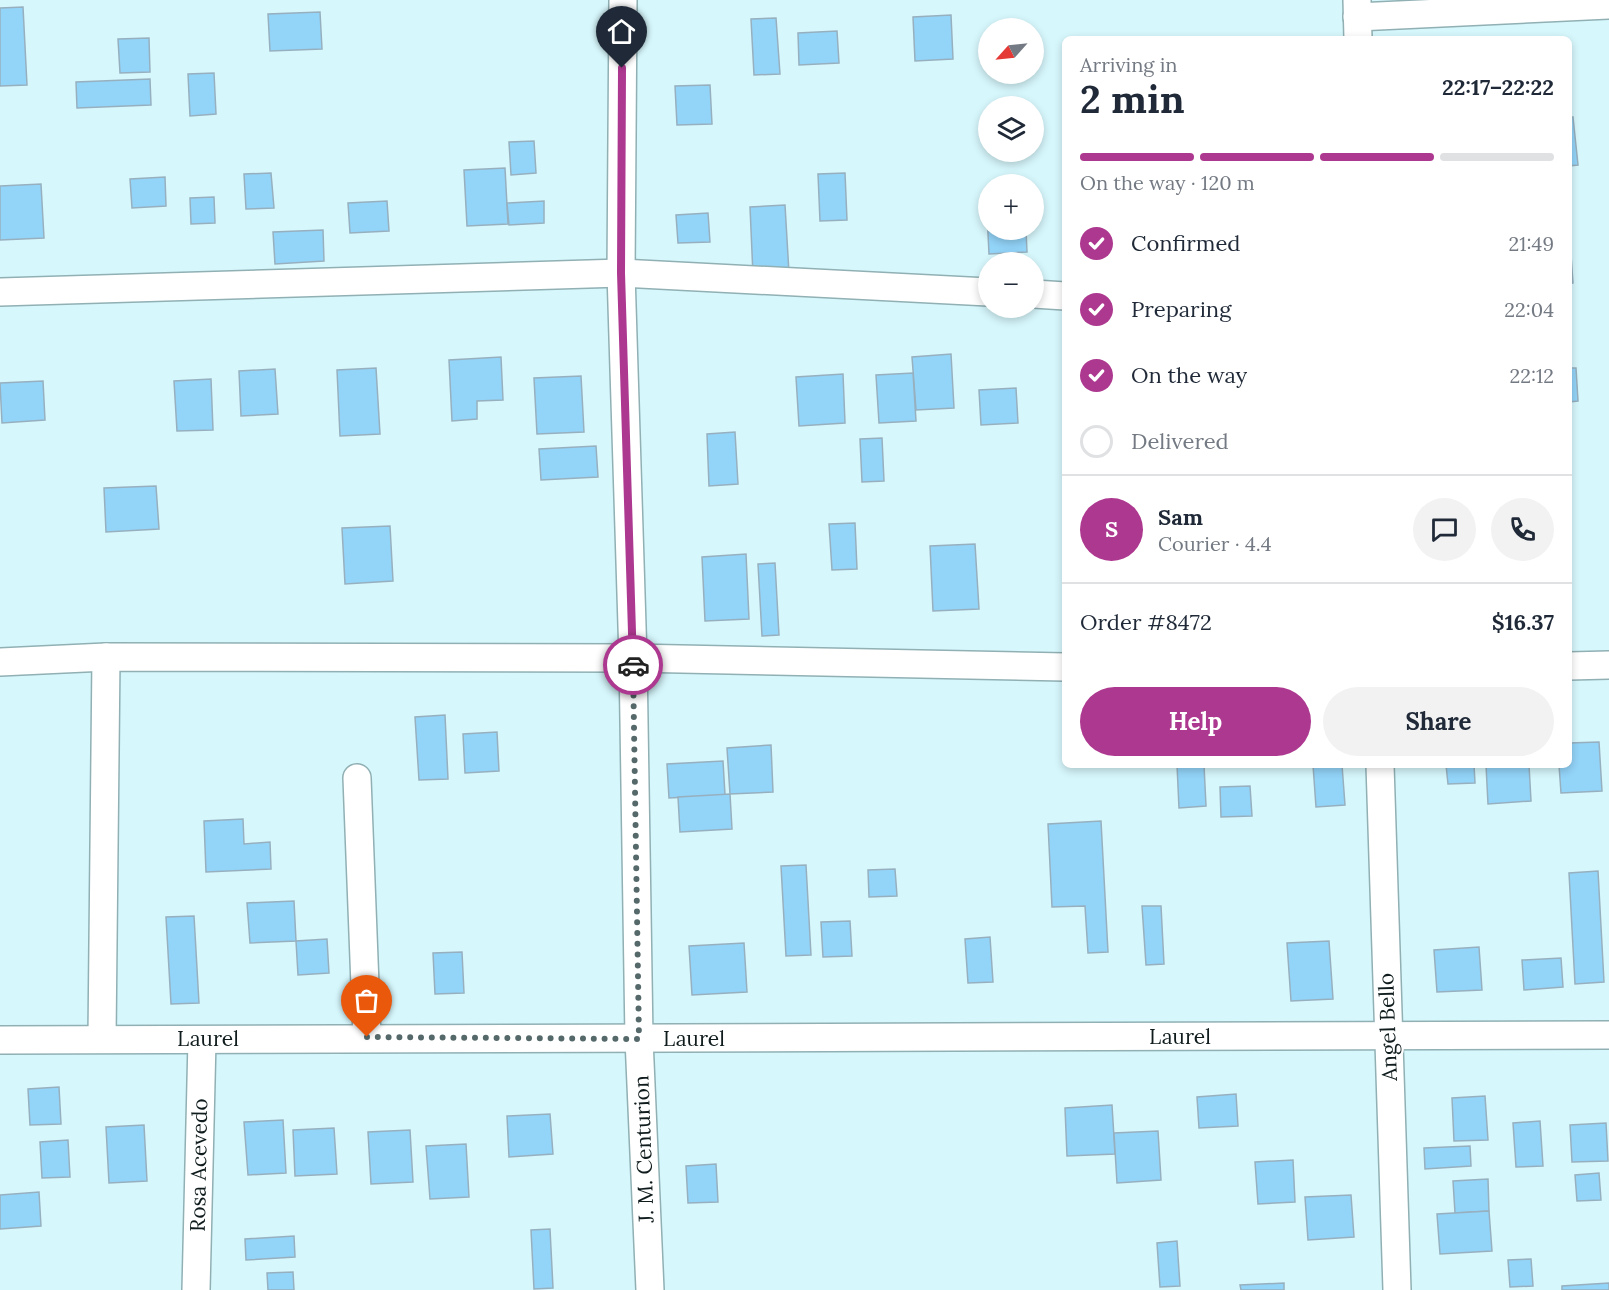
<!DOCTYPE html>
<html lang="en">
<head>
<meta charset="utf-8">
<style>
	body { margin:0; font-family:Lora,serif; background:#f2f2f3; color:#1f2937; height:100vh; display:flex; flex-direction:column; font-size:22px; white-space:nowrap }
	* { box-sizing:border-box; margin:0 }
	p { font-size:20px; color:#747a83 }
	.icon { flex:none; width:33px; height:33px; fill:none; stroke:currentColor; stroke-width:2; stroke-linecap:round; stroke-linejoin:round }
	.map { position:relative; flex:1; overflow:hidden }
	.sheet { position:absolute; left:1062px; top:36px; width:510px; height:732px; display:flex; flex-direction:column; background:#fff; border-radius:9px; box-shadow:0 3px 9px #0003 }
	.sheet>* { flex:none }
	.needle { width:39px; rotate:243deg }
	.buttons { position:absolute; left:978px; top:18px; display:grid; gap:12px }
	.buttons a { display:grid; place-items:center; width:66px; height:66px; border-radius:50%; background:#fff; box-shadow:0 3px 9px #0003; font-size:30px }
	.pin { position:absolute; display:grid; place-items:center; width:51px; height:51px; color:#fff; margin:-62px -26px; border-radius:50% 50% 50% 0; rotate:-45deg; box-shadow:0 0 6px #0007 }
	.pin .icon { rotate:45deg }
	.courier { position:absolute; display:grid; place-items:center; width:60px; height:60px; margin:-30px; border:4px solid #ad388f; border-radius:50%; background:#fff; color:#222; box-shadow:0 2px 8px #0007 }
	.summary em { font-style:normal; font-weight:700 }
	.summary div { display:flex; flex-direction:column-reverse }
	.summary { display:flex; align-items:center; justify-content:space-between; height:102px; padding:0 18px }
	h1 { font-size:39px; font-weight:700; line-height:45px }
	.bar { display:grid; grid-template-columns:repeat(4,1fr); gap:9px 6px; align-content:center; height:72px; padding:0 18px }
	.bar i { height:8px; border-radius:4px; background:#e0e1e3 }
	.bar .on { background:#ad388f }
	.bar p { grid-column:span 4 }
	.line { display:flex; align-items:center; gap:15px; padding:0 18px; border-top:2px solid #e0e1e3 }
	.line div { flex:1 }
	.round { display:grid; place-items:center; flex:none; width:63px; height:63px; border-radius:32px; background:#f2f2f3 }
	ol { padding:0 18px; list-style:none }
	li { display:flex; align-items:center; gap:18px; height:66px }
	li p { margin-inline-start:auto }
	li .icon { padding:6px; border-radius:50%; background:#ad388f; color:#fff; stroke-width:4 }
	li:last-child { color:#747a83 }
	li i { width:33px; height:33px; border:3px solid #e0e1e3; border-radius:50% }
	.action { display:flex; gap:12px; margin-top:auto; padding:12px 18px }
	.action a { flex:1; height:69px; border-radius:36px; background:#ad388f; color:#fff; font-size:24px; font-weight:700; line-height:69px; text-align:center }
	.action a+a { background:#f2f2f3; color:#1f2937 }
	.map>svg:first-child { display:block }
</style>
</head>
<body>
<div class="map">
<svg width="1609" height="1290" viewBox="0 0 1609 1290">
	<rect width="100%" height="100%" fill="#d6f7fc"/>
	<g fill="#93d4f9" stroke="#97b0bf" stroke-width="1.5">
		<path d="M23 7 27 85 0 86V8Z"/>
		<path d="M320 12 322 49 270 51 268 14Z"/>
		<path d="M951 15 953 59 915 61 913 17Z"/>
		<path d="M776 18 780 74 754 75 751 19Z"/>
		<path d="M837 31 839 63 799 65 798 33Z"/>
		<path d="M149 38 150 72 120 73 118 39Z"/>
		<path d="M214 73 216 114 190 116 188 74Z"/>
		<path d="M150 79 151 105 77 108 76 82Z"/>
		<path d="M710 85 712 124 677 125 675 86Z"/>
		<path d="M1573 117 1578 165 1569 166V118Z"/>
		<path d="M534 141 536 173 511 175 509 142Z"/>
		<path d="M505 168 508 224 467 226 464 170Z"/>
		<path d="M271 173 274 208 246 209 244 174Z"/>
		<path d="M845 173 847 220 820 221 818 174Z"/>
		<path d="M165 177 166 206 132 208 130 179Z"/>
		<path d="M41 184 44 238 0 240V186Z"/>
		<path d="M988 192V230H1026L1027 252 989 254 986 193Z"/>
		<path d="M214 197 215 223 191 224 190 198Z"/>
		<path d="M387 201 389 231 350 233 348 203Z"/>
		<path d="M544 201V223L509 225 507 203Z"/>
		<path d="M785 205 789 273 753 275 750 207Z"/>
		<path d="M708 213 710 242 678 243 676 215Z"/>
		<path d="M1569 227 1573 283 1569 284Z"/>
		<path d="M323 230 324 261 275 264 273 232Z"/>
		<path d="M951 354 954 408 916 410 912 357Z"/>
		<path d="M501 357 503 400 477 401V419L452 421 449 360Z"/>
		<path d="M376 368 380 434 340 436 337 370Z"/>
		<path d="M1569 368H1576L1578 401 1569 402Z"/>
		<path d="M275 369 278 414 241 416 239 371Z"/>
		<path d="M913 373 916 421 879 423 876 375Z"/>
		<path d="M843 374 845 423 799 426 796 377Z"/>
		<path d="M581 376 584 432 537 434 534 378Z"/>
		<path d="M211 379 213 430 177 431 174 381Z"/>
		<path d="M43 381 45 420 2 423 0 383Z"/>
		<path d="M1016 388 1018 423 981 425 979 390Z"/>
		<path d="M735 432 738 484 709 486 707 434Z"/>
		<path d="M882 438 884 481 862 482 860 439Z"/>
		<path d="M596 446 598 477 541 480 539 449Z"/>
		<path d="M156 486 159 529 106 532 104 488Z"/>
		<path d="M855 523 857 569 832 570 829 524Z"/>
		<path d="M390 526 393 581 345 584 342 528Z"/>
		<path d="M975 544 979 609 933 611 930 546Z"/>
		<path d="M746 554 749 619 705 621 702 557Z"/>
		<path d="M775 563 779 635 762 636 758 564Z"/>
		<path d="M445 715 448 779 419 780 415 717Z"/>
		<path d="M497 732 499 771 465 773 463 734Z"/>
		<path d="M1599 742 1602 791 1561 793 1559 765H1569V743Z"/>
		<path d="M771 745 773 792 730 794 727 748Z"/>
		<path d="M723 761 725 795 669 798 667 764Z"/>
		<path d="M1177 765H1204L1206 806 1179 808Z"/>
		<path d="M1313 765H1342L1345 805 1316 807Z"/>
		<path d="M1446 765H1474L1475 783 1448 784Z"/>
		<path d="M1486 765H1529L1531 801 1488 804Z"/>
		<path d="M1250 786 1252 816 1221 817 1220 787Z"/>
		<path d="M730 794 732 829 680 832 678 797Z"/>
		<path d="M243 819 244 844 270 842 271 869 206 872 204 821Z"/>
		<path d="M1101 821 1108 952 1088 953 1085 906 1052 907 1048 824Z"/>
		<path d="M806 865 811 955 786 956 781 866Z"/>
		<path d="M895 869 897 896 869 897 868 870Z"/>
		<path d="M1598 871 1604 982 1575 984 1569 873Z"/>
		<path d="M294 901 296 941 250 943 247 903Z"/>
		<path d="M1142 906H1161L1164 964 1146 965Z"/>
		<path d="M194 916 199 1003 171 1004 166 917Z"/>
		<path d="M850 921 852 956 823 957 821 922Z"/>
		<path d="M990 937 993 982 968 983 965 939Z"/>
		<path d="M327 939 329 973 298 975 296 941Z"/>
		<path d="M1329 941 1333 999 1291 1001 1287 943Z"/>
		<path d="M744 943 747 992 692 995 689 946Z"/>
		<path d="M1479 947 1482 990 1437 992 1434 950Z"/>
		<path d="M462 952 464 993 435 994 433 953Z"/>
		<path d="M1561 958 1563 987 1524 990 1522 960Z"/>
		<path d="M59 1087 61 1124 30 1125 28 1089Z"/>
		<path d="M1236 1094 1238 1126 1199 1128 1197 1097Z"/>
		<path d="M1485 1096 1488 1140 1454 1141 1452 1098Z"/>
		<path d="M1112 1105 1115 1154 1067 1156 1065 1108Z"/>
		<path d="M550 1114 553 1154 509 1157 507 1116Z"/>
		<path d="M283 1120 286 1173 248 1175 244 1122Z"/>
		<path d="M1540 1121 1543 1166 1516 1167 1513 1123Z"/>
		<path d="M1606 1123 1608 1161 1572 1162 1570 1125Z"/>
		<path d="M144 1125 147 1181 109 1183 106 1127Z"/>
		<path d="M334 1128 337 1174 295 1176 293 1130Z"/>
		<path d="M410 1130 413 1182 371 1184 368 1132Z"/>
		<path d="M1158 1131 1161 1180 1117 1183 1114 1133Z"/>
		<path d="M68 1140 70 1177 42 1178 40 1142Z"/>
		<path d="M466 1144 469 1197 430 1199 426 1146Z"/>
		<path d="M1470 1146 1471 1166 1425 1169 1424 1148Z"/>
		<path d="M1293 1160 1295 1202 1258 1204 1255 1162Z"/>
		<path d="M716 1164 718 1202 688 1203 686 1166Z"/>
		<path d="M1599 1173 1601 1200 1577 1201 1575 1175Z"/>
		<path d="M1488 1179 1489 1211 1455 1213 1453 1181Z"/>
		<path d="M39 1192 41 1226 0 1229V1195Z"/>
		<path d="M1351 1195 1354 1237 1308 1240 1305 1197Z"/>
		<path d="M1489 1211 1492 1251 1440 1254 1437 1214Z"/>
		<path d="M550 1229 553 1288 534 1289 531 1230Z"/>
		<path d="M294 1236 295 1257 246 1260 245 1239Z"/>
		<path d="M1177 1241 1180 1286 1160 1287 1157 1243Z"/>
		<path d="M1531 1259 1533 1286 1510 1287 1508 1260Z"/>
		<path d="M293 1272 294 1290H268L267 1273Z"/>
		<path d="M1284 1283V1290H1241L1240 1285Z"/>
		<path d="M1609 1283V1290H1562V1286Z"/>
	</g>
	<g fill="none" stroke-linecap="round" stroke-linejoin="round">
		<defs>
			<g id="minor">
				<path d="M623 0 621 273 633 658 639 1039 650 1290"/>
				<path d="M1357 0 1358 39"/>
				<path d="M1357 17 1609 5"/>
				<path d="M0 292 621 273 988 292"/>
				<path d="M1034 294 1065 296"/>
				<path d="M0 662 106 657 633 658 1065 667"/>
				<path d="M1569 666 1609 665"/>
				<path d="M1380 765 1397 1290"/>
				<path d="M357 778 367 1037"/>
				<path d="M102 1038 106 657"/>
				<path d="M0 1040 1609 1035"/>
				<path d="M196 1290 202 1040"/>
			</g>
		</defs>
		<use href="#minor" stroke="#90b0b4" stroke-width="30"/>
		<use href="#minor" stroke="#fff" stroke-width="27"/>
	</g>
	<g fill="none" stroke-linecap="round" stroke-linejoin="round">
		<path stroke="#55686a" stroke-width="6" stroke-dasharray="0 10.8" d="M367 1037 639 1039 633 665"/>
		<path stroke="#ad388f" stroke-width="8" d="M622 68 621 273 633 665"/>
	</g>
	<g text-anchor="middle" stroke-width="4.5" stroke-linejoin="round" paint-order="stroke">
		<g font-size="21" fill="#0f1b1c" stroke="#fff">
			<text transform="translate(1388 1027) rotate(-92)" y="7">Angel Bello</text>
			<text x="1180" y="1044">Laurel</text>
			<text x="208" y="1046">Laurel</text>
			<text x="694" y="1046">Laurel</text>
			<text transform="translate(644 1149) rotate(-92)" y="7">J. M. Centurion</text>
			<text transform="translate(199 1165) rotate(-89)" y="7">Rosa Acevedo</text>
		</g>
	</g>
</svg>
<div class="buttons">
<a><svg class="needle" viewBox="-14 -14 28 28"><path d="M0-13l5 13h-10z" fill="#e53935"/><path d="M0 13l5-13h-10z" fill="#747a83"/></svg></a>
<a><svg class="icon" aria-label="layers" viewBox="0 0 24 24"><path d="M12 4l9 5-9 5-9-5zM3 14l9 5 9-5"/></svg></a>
<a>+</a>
<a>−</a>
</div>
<div class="pin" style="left:367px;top:1037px;background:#ea580c"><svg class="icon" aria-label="bag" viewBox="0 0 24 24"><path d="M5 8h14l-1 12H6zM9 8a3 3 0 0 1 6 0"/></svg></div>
<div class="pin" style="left:622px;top:68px;background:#1f2937"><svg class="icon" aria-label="home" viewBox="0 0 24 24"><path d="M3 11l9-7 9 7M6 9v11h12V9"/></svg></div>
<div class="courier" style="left:633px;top:665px"><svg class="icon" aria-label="car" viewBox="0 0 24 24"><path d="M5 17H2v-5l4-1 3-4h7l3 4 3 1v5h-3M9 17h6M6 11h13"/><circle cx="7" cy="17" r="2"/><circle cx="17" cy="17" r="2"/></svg></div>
<section class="sheet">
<div class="summary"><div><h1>2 min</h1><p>Arriving in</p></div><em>22:17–22:22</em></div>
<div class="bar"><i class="on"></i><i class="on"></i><i class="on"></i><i></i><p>On the way · 120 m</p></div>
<ol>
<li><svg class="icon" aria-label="check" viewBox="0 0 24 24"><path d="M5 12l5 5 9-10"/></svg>Confirmed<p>21:49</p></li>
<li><svg class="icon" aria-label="check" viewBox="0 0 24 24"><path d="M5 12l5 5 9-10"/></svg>Preparing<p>22:04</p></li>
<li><svg class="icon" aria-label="check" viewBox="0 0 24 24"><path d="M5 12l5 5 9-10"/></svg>On the way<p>22:12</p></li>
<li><i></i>Delivered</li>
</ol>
<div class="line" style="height:108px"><b class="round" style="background:#ad388f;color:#fff">S</b><div><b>Sam</b><p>Courier · 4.4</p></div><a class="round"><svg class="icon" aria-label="chat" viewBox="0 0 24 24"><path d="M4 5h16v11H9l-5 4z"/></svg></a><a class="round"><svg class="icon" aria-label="phone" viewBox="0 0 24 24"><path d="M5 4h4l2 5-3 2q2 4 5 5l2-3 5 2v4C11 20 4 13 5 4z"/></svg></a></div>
<div class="line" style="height:78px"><div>Order #8472</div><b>$16.37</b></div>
<div class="action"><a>Help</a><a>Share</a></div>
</section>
</div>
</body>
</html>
